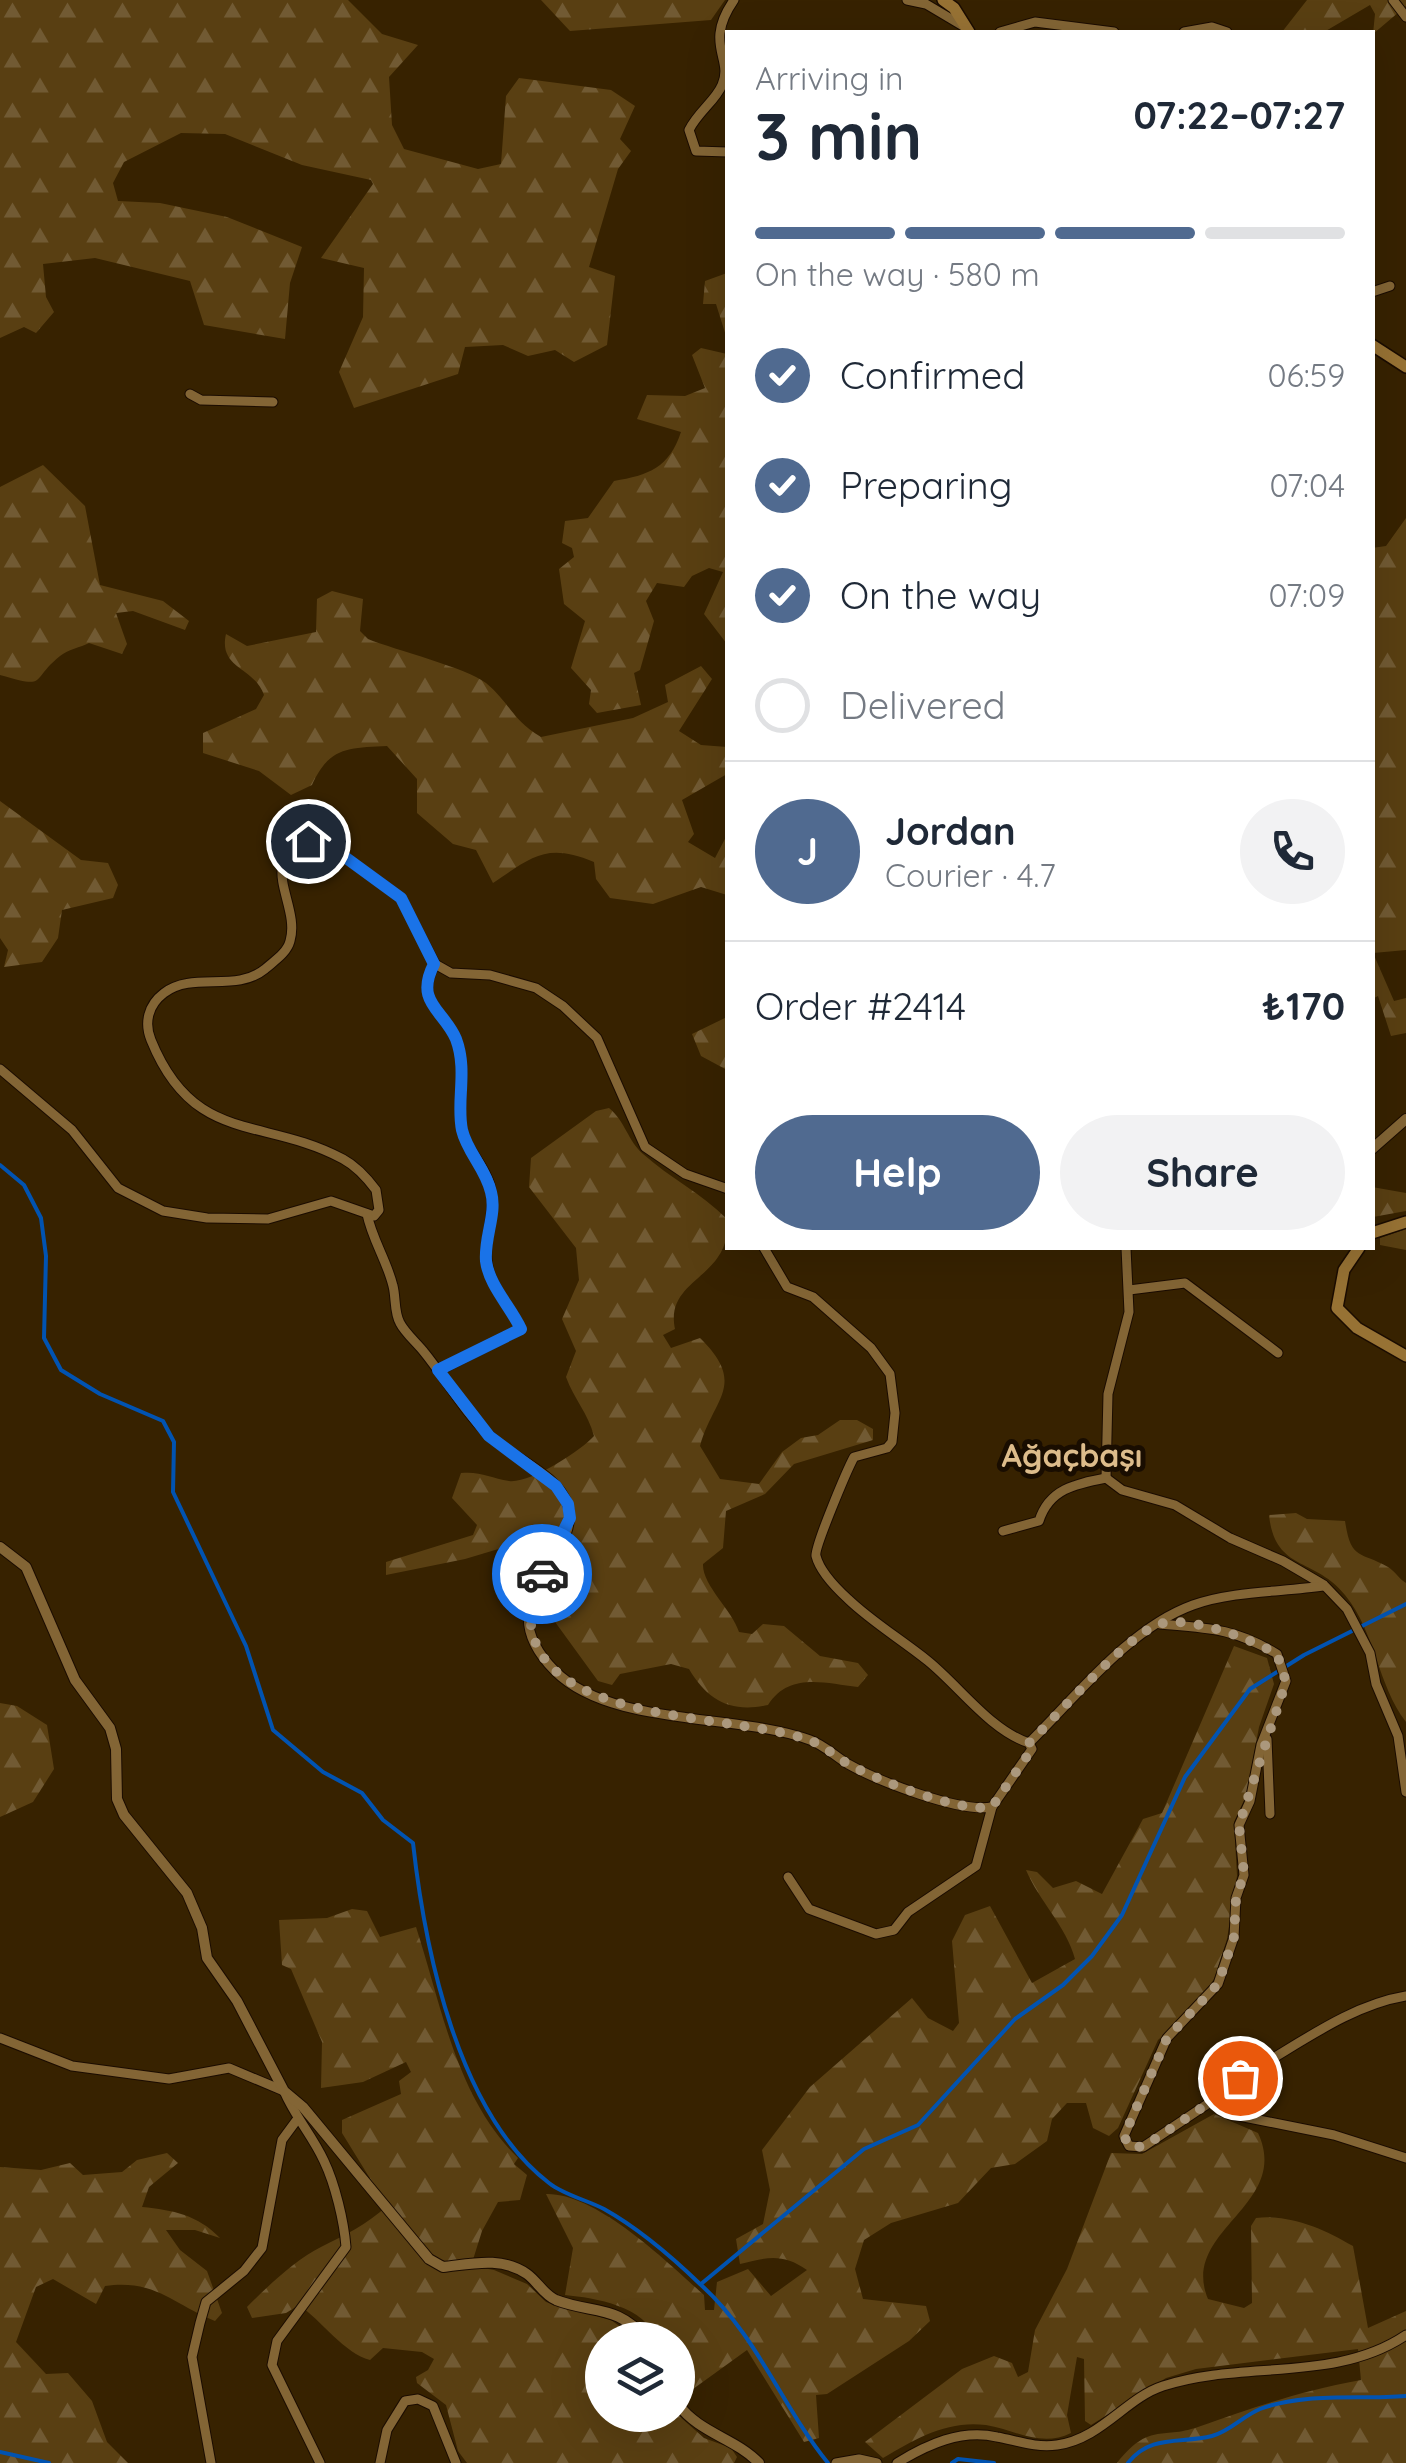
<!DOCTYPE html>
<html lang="en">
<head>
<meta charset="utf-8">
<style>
	body { margin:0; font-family:Quicksand,sans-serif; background:#f2f2f3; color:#1f2937; height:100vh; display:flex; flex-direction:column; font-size:38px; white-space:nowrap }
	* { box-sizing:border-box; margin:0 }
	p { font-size:32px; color:#747a83 }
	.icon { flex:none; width:55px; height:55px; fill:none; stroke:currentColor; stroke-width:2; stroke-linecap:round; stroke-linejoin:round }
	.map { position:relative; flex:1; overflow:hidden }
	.drawer { position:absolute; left:725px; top:30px; width:650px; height:1220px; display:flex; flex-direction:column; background:#fff; border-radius:0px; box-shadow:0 10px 40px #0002 }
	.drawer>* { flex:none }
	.controls { position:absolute; left:585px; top:2322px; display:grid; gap:20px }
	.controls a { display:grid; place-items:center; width:110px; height:110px; border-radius:50%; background:#fff; box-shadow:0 10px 40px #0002; font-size:50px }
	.pin { position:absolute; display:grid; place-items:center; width:85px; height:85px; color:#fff; margin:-42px; border:5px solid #fff; border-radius:50%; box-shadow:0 2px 10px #0007 }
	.courier { position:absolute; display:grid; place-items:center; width:100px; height:100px; margin:-50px; border:8px solid #1a73e8; border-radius:50%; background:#fff; color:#222; box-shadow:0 2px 12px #0007 }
	.head em { font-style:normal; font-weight:800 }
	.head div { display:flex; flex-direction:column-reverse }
	.head { display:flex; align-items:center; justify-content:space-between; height:170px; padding:0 30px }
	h1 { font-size:65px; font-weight:800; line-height:75px }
	.bar { display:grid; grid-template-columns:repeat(4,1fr); gap:15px 10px; align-content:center; height:120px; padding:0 30px }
	.bar i { height:12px; border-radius:8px; background:#e0e1e3 }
	.bar .selected { background:#506a90 }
	.bar p { grid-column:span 4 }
	.line { display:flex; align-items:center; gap:25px; padding:0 30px; border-top:2px solid #e0e1e3 }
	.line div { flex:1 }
	.round { display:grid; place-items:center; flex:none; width:105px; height:105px; border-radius:52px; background:#f2f2f3 }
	ol { padding:0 30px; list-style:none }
	li { display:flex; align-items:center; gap:30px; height:110px }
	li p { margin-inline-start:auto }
	li .icon { padding:10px; border-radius:50%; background:#506a90; color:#fff; stroke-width:4 }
	li:last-child { color:#747a83 }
	li i { width:55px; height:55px; border:5px solid #e0e1e3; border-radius:50% }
	.cta { display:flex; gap:20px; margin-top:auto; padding:20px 30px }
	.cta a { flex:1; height:115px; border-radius:60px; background:#506a90; color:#fff; font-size:40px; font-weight:800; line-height:115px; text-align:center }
	.cta a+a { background:#f2f2f3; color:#1f2937 }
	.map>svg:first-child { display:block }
</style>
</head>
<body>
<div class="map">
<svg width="1406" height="2463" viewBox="0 0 1406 2463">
	<defs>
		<pattern id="forest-firs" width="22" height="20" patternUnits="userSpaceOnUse" patternTransform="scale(2.5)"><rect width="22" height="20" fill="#593f12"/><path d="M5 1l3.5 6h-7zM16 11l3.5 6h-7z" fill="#715a33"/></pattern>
	</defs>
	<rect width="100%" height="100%" fill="#372200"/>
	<g fill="url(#forest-firs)">
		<path d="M0 0H348L382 34 418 45 389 77 392 125 404 149 478 169 501 164 506 96 519 78 611 90 635 106 620 139 631 151 618 169 589 267 615 276 607 345 574 362 555 350 528 356 503 345 465 347 458 374 354 408 339 372 363 317 364 268 321 258 373 184 371 180 302 165 225 134 181 133 124 162 113 183 118 201 160 203 227 217 302 247 290 283 285 339 204 325 190 281 95 258 43 264 46 297 54 312 36 333 24 327 0 338Z"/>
		<path d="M541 0H725L711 20 570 31Z"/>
		<path d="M1307 0H1406V6L1373 34 1375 14 1370 5 1324 32H1282Z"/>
		<path d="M727 273H728L727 339 716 304H703L705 281Z"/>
		<path d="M701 348 727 354V644L704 614 723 572 709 568 692 576 684 587 657 583 646 601 654 621 640 670 634 673 641 705 597 713 589 704 591 690 571 668 585 621 564 604 559 569 574 557 572 548 562 543 565 521 588 518 614 481C649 475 669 468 681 432L637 419 647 395 685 396 705 388 692 355Z"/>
		<path d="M43 465 85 506 100 585 163 601 189 621 185 630 133 611 116 613 127 644 122 654 89 643C81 647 67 650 60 656 29 681 49 689 0 675V487Z"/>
		<path d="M1406 518V950L1373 953 1394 1001 1406 998V1033L1391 1036 1378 996 1372 999V548L1386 546Z"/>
		<path d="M332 591 363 599 360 631 368 639C395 650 467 668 486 683 510 703 512 720 541 737L633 718 668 702 665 685 701 666 712 679 679 731 701 745 727 747V774L682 800 694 834 688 842 715 858 727 835V895L701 887 653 904 610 898 596 879 594 862C546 842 532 857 493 883L476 850 453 844 417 813V779L387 746C348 748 329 747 312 785L291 795 259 771 203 753V733L256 709 264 695C255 667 218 669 226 634L247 646 316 632 317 599Z"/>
		<path d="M0 801 81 860 108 863 118 885 113 898 62 910 58 938 42 962 4 967 8 950 0 938Z"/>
		<path d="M727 1017V1070L701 1056 692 1034Z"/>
		<path d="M609 1108C625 1121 628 1141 643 1154 670 1178 701 1193 727 1219 733 1279 664 1277 675 1329L663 1335 671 1348 700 1338C748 1385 713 1398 700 1446L720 1479 759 1484 782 1452 801 1438 818 1435 840 1420H857L873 1429V1440L794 1464 765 1494 726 1511 723 1548 703 1564C702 1585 732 1610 739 1632L752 1634 763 1624 784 1626 820 1656 858 1663 868 1675 858 1687C824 1683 789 1672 768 1705 731 1713 708 1701 689 1669L671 1664 620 1674 612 1685 598 1681 550 1615 548 1578 536 1549 515 1544 465 1559 386 1575V1562L473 1535 477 1525 452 1498 461 1473C480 1471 491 1478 509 1481 529 1484 581 1451 594 1436 588 1413 574 1399 566 1377L576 1351 562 1319 579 1280 576 1248 529 1187 531 1158 596 1111Z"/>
		<path d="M1372 1187 1406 1193V1211L1373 1217Z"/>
		<path d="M1406 1229V1250L1380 1245V1238Z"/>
		<path d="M1296 1513 1307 1519 1345 1521C1351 1561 1360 1551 1388 1567 1395 1571 1399 1579 1406 1583V1722C1377 1684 1376 1633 1345 1595 1315 1557 1275 1572 1269 1515Z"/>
		<path d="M1234 1646 1267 1658 1274 1684 1259 1727 1246 1796 1234 1822 1237 1876 1227 1939 1214 1979 1194 2007 1158 2040 1118 2128 1109 2136 1093 2128 1086 2103H1067L1052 2119 1047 2141 1015 2164 991 2168 958 2203 891 2223 864 2240 855 2269 863 2299 926 2306 930 2321 909 2341 827 2394 816 2395 819 2438 804 2442 747 2350 682 2397 678 2394V2340H657C645 2306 596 2298 565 2295L573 2248 546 2194C597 2193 667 2262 704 2295L705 2310H714L717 2282 748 2269 771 2296 807 2270C783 2253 767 2257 740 2264L736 2239 763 2224 770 2190 762 2150 810 2087 912 1998 928 2018 953 2031 959 2023 952 1941 965 1915 990 1906 1032 1983 1075 1959C1066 1926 1039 1901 1026 1870L1037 1872 1053 1888 1076 1881 1102 1894 1143 1819 1162 1813Z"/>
		<path d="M0 1703 17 1706 47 1725 54 1769 33 1802 0 1817Z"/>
		<path d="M352 1909 367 1911 380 1937 416 1927C442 2007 456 2097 518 2158L514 2164 527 2175 520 2200 498 2202 482 2231 471 2266 494 2270 527 2284 546 2302 611 2320 638 2340H602V2415H678L704 2438 731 2448 737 2457 734 2463H467L458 2451 446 2405 417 2383 416 2377 428 2370 434 2359 422 2352 383 2348 370 2360C345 2354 321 2320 299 2305L286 2313 252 2318 247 2307C267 2287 295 2260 321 2247 345 2235 366 2225 387 2206L342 2133V2120L401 2094 399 2081 411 2072 406 2062 363 2082 321 2088 322 2042 291 1969 282 1965 279 1920 327 1918Z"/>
		<path d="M1214 2114 1258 2133C1292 2206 1179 2230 1208 2299L1244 2308 1252 2303 1251 2226 1256 2218C1291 2214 1324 2229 1353 2246L1368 2328 1406 2311V2463H1117C1150 2422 1160 2440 1198 2427 1258 2406 1297 2392 1361 2380L1358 2349 1196 2369 1166 2378 1091 2425 1085 2421 1084 2359 1077 2357 1067 2415 1071 2433C1041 2448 1016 2430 986 2425 947 2420 915 2439 883 2458L865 2442 962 2369 994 2356 1012 2363 1018 2377 1028 2372 1035 2330 1067 2269 1111 2153 1142 2154Z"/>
		<path d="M167 2153 178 2163 149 2187 142 2207C173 2210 198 2215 220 2238L195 2230H166L180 2250 207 2271 222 2313 215 2321C173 2304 155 2279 105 2286L96 2304 53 2279 36 2287 16 2342 46 2374 68 2373 92 2401 107 2442 128 2463H0V2167L41 2170 70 2163 83 2175 122 2172 137 2160Z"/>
	</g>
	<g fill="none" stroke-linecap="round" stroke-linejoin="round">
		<g stroke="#0153b1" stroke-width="4">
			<path d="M0 1165 24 1185 41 1218 46 1256 44 1338 61 1370 100 1394 163 1421 174 1442 173 1492 246 1646 273 1730 323 1772 362 1793 383 1820 413 1843C425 1951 458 2113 549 2183 564 2195 587 2200 604 2209 638 2228 672 2257 700 2284 757 2335 781 2405 828 2463"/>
			<path d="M701 2284 864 2149 918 2125 1015 2019 1063 1985 1092 1956 1122 1915 1185 1777 1250 1689 1304 1655 1406 1604"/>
			<path d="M0 2452 49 2463"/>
			<path d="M952 2463 958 2459 994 2463"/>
			<path d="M1128 2463C1150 2434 1181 2444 1212 2436 1229 2432 1243 2416 1260 2409 1305 2392 1358 2400 1406 2396"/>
		</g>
		<defs>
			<g id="minor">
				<path d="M907 0 926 4 963 26"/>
				<path d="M1393 0 1406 17"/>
				<path d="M1000 32 1035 22 1114 32"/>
				<path d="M1184 32 1212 27 1227 32"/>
				<path d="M728 152 696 151 689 130C698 112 716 100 722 85 734 58 703 45 734 0"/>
				<path d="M1372 292 1390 286"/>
				<path d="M190 394 201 400 273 402"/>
				<path d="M435 964C414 1003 444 1010 456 1039 469 1071 456 1101 462 1130 467 1150 484 1164 490 1185 497 1210 484 1234 487 1260 489 1285 510 1306 521 1329L438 1371"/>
				<path d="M0 1069 72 1130 118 1188 163 1211 207 1218 268 1219 331 1201 374 1216 379 1210 376 1190C367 1178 356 1166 343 1159 263 1116 194 1146 151 1040 144 1023 148 1005 164 993 193 971 236 993 265 969 274 961 287 953 290 941 301 904 255 861 308 841L338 852 401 898 435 964 451 973 490 975 536 988 563 1006 597 1038 645 1147 685 1174 728 1189"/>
				<path d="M367 1214C372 1239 387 1261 393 1286 396 1297 394 1313 400 1323 405 1333 417 1343 424 1352 446 1379 464 1412 490 1436 512 1458 559 1474 568 1506 583 1557 482 1598 555 1671 611 1727 737 1713 810 1740 824 1745 835 1756 848 1764 878 1781 960 1813 992 1807L1032 1749 1029 1743C990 1730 960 1687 928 1661 902 1640 872 1622 848 1599 836 1588 820 1572 816 1556 814 1548 847 1470 854 1457L887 1448 892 1442 895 1413 890 1374 871 1348 813 1297 787 1287 764 1248"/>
				<path d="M1129 1290 1185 1283 1278 1353"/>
				<path d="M1106 1478 1108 1394 1129 1312 1126 1248"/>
				<path d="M1003 1531 1039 1521C1049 1489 1075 1484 1106 1478L1122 1490 1175 1505 1230 1538 1283 1561 1324 1585 1347 1609 1370 1653 1376 1684 1398 1736 1406 1792"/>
				<path d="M1160 1624C1208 1628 1234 1628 1277 1654L1286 1681 1261 1745 1250 1801 1239 1825 1244 1875 1236 1898 1234 1937 1218 1984 1167 2038 1124 2136 1129 2146 1143 2147 1215 2099"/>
				<path d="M1267 1739 1270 1814"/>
				<path d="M1029 1743C1076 1697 1129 1628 1193 1605 1232 1591 1282 1592 1323 1586"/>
				<path d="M788 1877 809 1909 876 1934 894 1930 908 1912 976 1866 992 1807"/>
				<path d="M1406 1996C1339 2007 1280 2060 1219 2088L1215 2099 1221 2110 1229 2114 1334 2135 1406 2158"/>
				<path d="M0 2038 72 2066 169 2079 229 2068 284 2091C295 2117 312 2135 324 2161 335 2184 344 2221 346 2247L277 2341 272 2365 320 2463"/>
				<path d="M211 2463 192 2357 200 2323 206 2302 244 2271 262 2248 282 2140 296 2121"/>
				<path d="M380 2463 387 2430 405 2401 418 2399 433 2406 456 2463"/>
				<path d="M836 2463 859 2459 877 2463"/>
				<path d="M897 2463C928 2444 961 2429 997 2437 1018 2441 1036 2448 1057 2445 1101 2439 1126 2398 1163 2386 1242 2360 1335 2383 1406 2335"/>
			</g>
			<g id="tertiary">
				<path d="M1372 1149 1406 1119"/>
				<path d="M0 1547 26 1567 75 1680 110 1728 116 1749 117 1799 124 1815 187 1893 202 1928 207 1958 237 2001 284 2091 303 2107 429 2259 443 2267C471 2264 501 2256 527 2274 537 2281 544 2295 556 2300 592 2314 618 2304 647 2340"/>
				<path d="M678 2404C699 2433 735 2438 759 2463"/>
			</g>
			<g id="secondary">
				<path d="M943 0 954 8 969 32"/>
				<path d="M1372 345 1406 367"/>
				<path d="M1372 1233 1406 1222"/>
				<path d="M1359 1248 1344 1270 1337 1308 1357 1328 1406 1356"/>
			</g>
		</defs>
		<use href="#minor" stroke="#1b0c00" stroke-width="11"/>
		<use href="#tertiary" stroke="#1b0c00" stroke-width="12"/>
		<use href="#secondary" stroke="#1b0c00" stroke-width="14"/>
		<use href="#minor" stroke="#836535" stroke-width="9"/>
		<use href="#tertiary" stroke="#836535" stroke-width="10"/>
		<use href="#secondary" stroke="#977234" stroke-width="11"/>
	</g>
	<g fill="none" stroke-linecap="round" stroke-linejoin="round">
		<path stroke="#ab987d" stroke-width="10" stroke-dasharray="0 18" d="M542 1574C529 1593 528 1609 532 1631 552 1725 737 1714 809 1740 823 1745 835 1756 848 1764 877 1780 960 1813 992 1807L1032 1749 1029 1743C1055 1718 1130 1632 1160 1624 1189 1615 1251 1639 1277 1654L1286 1682 1239 1825 1244 1874 1236 1898 1234 1937 1218 1984 1167 2038 1124 2136 1129 2146 1143 2147 1215 2099 1218 2088 1240 2078"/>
		<path stroke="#1a73e8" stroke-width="12" d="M308 841 338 852 401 898 434 964C414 1003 444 1010 456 1039 468 1071 456 1101 462 1130 467 1152 486 1169 491 1192 497 1214 484 1237 486 1261 489 1285 510 1306 521 1329L438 1370 489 1436 556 1486 568 1504 570 1518 542 1574"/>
	</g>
	<g text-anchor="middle" stroke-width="10" stroke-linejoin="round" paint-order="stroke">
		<g font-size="32" font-weight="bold" fill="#ddbc8b" stroke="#190d00">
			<text x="1072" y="1467">Ağaçbaşı</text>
		</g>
	</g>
</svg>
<div class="controls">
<a><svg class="icon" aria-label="layers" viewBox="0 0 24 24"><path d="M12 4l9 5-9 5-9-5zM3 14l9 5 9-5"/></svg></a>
</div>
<div class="pin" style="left:1240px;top:2078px;background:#ea580c"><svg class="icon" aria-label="bag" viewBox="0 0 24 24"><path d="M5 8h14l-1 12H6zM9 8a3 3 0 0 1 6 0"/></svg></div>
<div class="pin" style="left:308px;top:841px;background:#1f2937"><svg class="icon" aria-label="home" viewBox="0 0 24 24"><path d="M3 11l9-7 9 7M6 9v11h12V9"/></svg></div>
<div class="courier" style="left:542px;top:1574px"><svg class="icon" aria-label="car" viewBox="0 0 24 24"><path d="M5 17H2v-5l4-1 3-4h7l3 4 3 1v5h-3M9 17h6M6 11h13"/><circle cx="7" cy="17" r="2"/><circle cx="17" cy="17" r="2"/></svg></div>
<section class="drawer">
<div class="head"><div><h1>3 min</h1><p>Arriving in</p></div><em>07:22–07:27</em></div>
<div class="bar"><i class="selected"></i><i class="selected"></i><i class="selected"></i><i></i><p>On the way · 580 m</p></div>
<ol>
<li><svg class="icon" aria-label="check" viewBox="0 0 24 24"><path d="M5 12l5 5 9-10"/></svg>Confirmed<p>06:59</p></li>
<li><svg class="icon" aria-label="check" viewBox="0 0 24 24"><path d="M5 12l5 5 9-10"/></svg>Preparing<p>07:04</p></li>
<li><svg class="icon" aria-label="check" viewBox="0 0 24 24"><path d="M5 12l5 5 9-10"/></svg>On the way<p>07:09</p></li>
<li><i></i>Delivered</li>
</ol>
<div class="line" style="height:180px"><b class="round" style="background:#506a90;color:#fff">J</b><div><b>Jordan</b><p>Courier · 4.7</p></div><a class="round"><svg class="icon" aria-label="phone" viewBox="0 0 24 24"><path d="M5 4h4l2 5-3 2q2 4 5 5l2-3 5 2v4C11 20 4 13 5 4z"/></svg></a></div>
<div class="line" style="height:130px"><div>Order #2414</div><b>₺170</b></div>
<div class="cta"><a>Help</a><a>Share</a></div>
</section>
</div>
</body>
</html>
